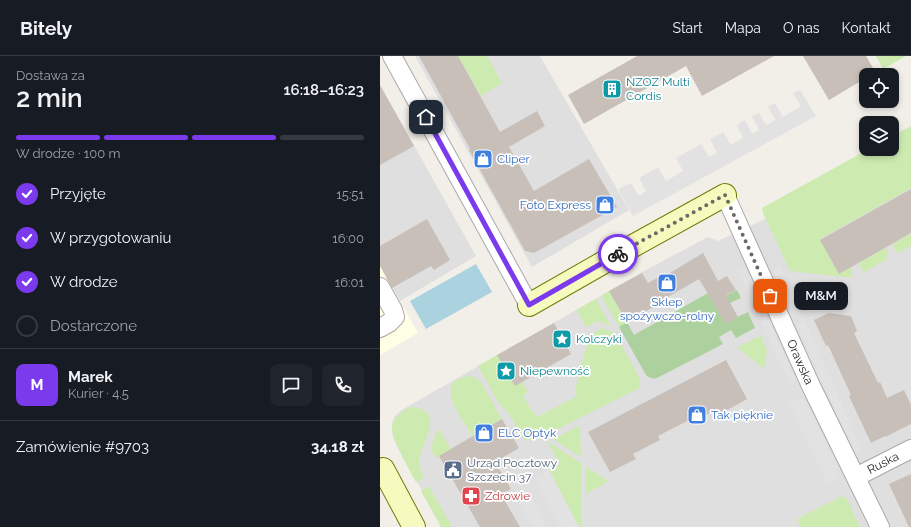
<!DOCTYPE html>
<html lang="pl">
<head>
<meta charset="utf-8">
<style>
	body { margin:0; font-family:Raleway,sans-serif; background:#20242c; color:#f1f3f6; height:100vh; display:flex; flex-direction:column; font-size:15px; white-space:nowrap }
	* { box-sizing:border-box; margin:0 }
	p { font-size:13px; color:#9ea1a6 }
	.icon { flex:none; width:22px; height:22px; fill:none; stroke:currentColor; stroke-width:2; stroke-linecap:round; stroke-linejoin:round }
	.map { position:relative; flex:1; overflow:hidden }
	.drawer { display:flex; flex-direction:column; background:#171b24; width:380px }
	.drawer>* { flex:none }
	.tools { position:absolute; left:479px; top:12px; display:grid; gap:8px }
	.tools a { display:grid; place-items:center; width:40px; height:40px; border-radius:8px; background:#171b24; box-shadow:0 2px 6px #0003; font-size:20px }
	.pin { position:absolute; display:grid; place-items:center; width:34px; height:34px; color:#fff; margin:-17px; border-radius:8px; box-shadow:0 2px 6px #0006 }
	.courier { position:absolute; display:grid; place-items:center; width:40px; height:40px; margin:-20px; border:3px solid #7c3aed; border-radius:50%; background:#fff; color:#222; box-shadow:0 1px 5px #0007 }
	.bubble { position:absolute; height:28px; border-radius:8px; background:#171b24; box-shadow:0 2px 6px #0003; font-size:13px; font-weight:600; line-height:28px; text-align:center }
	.overview em { font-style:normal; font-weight:600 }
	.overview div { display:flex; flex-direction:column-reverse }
	.overview { display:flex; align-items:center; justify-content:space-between; height:68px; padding:0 16px }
	h1 { font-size:26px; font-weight:600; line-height:30px }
	.bar { display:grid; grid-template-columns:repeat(4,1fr); gap:6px 4px; align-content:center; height:48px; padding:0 16px }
	.bar i { height:5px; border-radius:3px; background:#363941 }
	.bar .active { background:#7c3aed }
	.bar p { grid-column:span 4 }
	.line { display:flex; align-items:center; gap:10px; padding:0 16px; border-top:1px solid #363941 }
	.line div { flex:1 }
	.round { display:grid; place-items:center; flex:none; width:42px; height:42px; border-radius:8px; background:#20242c }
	ol { padding:0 16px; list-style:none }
	li { display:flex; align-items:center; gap:12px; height:44px }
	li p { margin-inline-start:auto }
	li .icon { padding:4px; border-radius:50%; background:#7c3aed; color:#fff; stroke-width:4 }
	li:last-child { color:#9ea1a6 }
	li i { width:22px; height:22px; border:2px solid #363941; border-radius:50% }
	header { display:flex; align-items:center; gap:24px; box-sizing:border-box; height:56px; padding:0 20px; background:#171b24; border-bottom:1px solid #363941 }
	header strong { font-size:19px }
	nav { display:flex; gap:22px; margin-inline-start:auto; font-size:14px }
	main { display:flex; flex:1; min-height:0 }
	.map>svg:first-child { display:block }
</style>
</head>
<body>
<header>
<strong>Bitely</strong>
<nav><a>Start</a><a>Mapa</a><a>O nas</a><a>Kontakt</a></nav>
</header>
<main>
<section class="drawer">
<div class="overview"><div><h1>2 min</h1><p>Dostawa za</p></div><em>16:18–16:23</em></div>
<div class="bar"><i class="active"></i><i class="active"></i><i class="active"></i><i></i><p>W drodze · 100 m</p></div>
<ol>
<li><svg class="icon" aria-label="check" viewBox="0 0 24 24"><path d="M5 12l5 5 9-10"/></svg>Przyjęte<p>15:51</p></li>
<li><svg class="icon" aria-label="check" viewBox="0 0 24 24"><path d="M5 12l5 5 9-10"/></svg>W przygotowaniu<p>16:00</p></li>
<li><svg class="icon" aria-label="check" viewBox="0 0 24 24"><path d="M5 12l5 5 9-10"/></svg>W drodze<p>16:01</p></li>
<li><i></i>Dostarczone</li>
</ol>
<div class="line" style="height:72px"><b class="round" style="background:#7c3aed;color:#fff">M</b><div><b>Marek</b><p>Kurier · 4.5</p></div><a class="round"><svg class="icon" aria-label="chat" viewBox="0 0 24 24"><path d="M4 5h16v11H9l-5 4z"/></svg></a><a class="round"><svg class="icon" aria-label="phone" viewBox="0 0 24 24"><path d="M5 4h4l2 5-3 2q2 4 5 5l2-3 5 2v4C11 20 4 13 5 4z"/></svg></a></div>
<div class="line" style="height:52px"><div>Zamówienie #9703</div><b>34.18 zł</b></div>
</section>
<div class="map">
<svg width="531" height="471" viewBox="0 0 531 471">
	<rect width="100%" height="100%" fill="#f2efe9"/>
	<g fill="#e0dfdf">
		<path d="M35 0H160L249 154 152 211Z"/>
		<path d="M4 36 96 200 20 245 0 210V38Z"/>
		<path d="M531 72V471H62L14 384 12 376V369L14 361 20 355 262 216 328 181 338 185 387 162 512 93Z"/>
	</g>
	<path fill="#ffffe5" d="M0 210 38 277 0 299Z"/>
	<g fill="#cdebb0">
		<path d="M78 0H107L122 27 101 40Z"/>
		<path d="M496 0H526L503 13Z"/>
		<path d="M531 70V132L440 183 459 218 471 211 472 222 410 215 383 157 382 152 489 93H512V80Z"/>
		<path d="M531 178V190L518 197 516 196 513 188Z"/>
		<path d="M506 192 508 194 506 204 484 216 483 215 479 207Z"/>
		<path d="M229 235 247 266 239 271 221 240Z"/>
		<path d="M216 243 231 270 218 265 206 271 196 254Z"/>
		<path d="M222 272 235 277 260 323V330L258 333 168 378 145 385 131 361 118 346 98 310 117 299 135 330 142 326 148 336 143 340 152 355H153L157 361 197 340 195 334 209 280Z"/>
		<path d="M381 280 387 295 384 313 357 291Z"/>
		<path d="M91 320 96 322 101 326 122 363 93 380C82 363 50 323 91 320Z"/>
		<path d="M31 351C35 351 40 352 43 354 47 356 50 360 50 364 52 375 40 393 39 407 39 412 42 417 44 421L36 426C30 415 10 381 12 370 13 361 23 354 31 351Z"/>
		<path d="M200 369 201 401 173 383Z"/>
		<path d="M57 373 60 375 71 393 56 402 51 393Z"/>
		<path d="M167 385 201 407V471H199L169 414 180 408Z"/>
		<path d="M206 411 229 425 206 438Z"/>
		<path d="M49 430 72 471H61L41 435Z"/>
		<path d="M462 440 467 443 480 471H421L417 463Z"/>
	</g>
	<path fill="#add19e" d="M357 234 361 242 348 248 355 262 368 256 375 272 356 282 351 274 339 281 343 288 277 322C273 323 269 322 266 319L239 271 247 266 254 279 328 237 333 246Z"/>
	<g fill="#e2e2e2">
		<path d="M420 34 436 60 253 160 238 133 251 127 259 140 266 135 259 122 278 111 286 125 303 115 296 102 321 88 329 101 337 97 330 83 343 76 351 89 363 82 357 69 365 64 372 78 379 74 372 60 379 57 386 69 396 64 388 51 395 47 403 61 421 50 413 37Z"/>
		<path d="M399 208 417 246 410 253 393 216Z"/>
		<path d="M365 212 416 325 410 328 358 216Z"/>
		<path d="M424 262 481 391 476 399 417 269Z"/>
		<path d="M420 343H423L425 345 457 408 459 414V418L455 424 448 429 409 348Z"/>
		<path d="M169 414 199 471H180L155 422Z"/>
		<path d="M152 442 167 471H151L136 443Z"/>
	</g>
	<path fill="#aad3df" d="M96 208 112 236 46 273 30 245Z"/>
	<g fill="#c7bfb8">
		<path d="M39 0H78L120 76 157 55 165 70 129 91 154 135 209 103 237 151 154 197 145 195 89 94 90 93Z"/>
		<path d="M257 0H394L322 40 306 10 204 68 188 39Z"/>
		<path d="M423 0H486L496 17 492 19H486V22L449 44Z"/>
		<path d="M0 29 34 90 0 109Z"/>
		<path d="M531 133V177L459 218 440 184Z"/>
		<path d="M47 163 70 204 54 214 51 210 12 232 0 210V190Z"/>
		<path d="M323 197 338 225 347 220 356 234 346 239 358 261 346 268 319 223 279 246 280 247 247 266 229 235 262 217 268 227 284 218 285 220Z"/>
		<path d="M449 257 471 260 477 275 474 277 498 327 500 326 507 342 524 334 531 349V368L505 381V380L491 387 469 340 471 339 448 289 446 290 434 264Z"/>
		<path d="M174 267 191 298 135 330 117 299Z"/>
		<path d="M346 304 367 343 340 358 337 353 311 367 309 364 278 380 280 384 253 398 256 403 230 416 208 376Z"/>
		<path d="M122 363 139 392 115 406 131 433 121 438 140 471H100L59 400Z"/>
		<path d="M531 418V471H529L509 428Z"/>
	</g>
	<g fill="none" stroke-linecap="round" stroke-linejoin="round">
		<defs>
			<g id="street">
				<path d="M12 0 149 249"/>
				<path d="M345 139 431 330 500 471"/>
				<path d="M0 231 13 254 15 261 9 267 0 272"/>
				<path d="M476 421 531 393"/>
			</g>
			<g id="secondary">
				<path d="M149 249 233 201 345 139"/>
				<path d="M3 413 34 471"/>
			</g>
		</defs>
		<use href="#street" stroke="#a9a9a9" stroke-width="20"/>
		<use href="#secondary" stroke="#707d05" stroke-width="24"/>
		<use href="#street" stroke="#fff" stroke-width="18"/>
		<use href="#secondary" stroke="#f7fabf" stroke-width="22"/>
	</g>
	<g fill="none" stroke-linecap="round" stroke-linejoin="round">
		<path stroke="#6b6a68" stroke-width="4" stroke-dasharray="0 7.2" d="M238 198 345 139 390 240"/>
		<path stroke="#7c3aed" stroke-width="5" d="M46 61 149 249 238 198"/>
	</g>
	<defs>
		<symbol id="building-square" viewBox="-11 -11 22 22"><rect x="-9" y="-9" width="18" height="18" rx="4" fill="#0f9aa8" stroke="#fff"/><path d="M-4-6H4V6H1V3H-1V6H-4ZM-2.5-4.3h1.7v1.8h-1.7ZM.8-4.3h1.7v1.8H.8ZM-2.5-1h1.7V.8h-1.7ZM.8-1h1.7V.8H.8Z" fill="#fff"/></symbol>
		<symbol id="shop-square" viewBox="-11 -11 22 22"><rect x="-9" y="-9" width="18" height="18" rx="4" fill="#3f7fe0" stroke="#fff"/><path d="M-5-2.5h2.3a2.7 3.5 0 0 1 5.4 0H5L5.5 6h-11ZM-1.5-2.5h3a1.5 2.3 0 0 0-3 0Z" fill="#fff"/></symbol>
		<symbol id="sight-square" viewBox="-11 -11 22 22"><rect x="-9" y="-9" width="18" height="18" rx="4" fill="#0f9aa8" stroke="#fff"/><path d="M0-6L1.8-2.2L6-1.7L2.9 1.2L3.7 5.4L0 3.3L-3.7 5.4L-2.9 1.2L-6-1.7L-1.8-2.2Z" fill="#fff"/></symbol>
		<symbol id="civic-square" viewBox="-11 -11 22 22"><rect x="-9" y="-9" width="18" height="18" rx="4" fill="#5c6f8a" stroke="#fff"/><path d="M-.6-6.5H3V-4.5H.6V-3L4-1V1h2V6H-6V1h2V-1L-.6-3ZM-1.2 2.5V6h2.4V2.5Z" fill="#fff"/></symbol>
		<symbol id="pharmacy-square" viewBox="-11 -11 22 22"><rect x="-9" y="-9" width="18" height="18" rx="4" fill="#e0444e" stroke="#fff"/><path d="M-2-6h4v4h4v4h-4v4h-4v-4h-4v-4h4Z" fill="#fff"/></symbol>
	</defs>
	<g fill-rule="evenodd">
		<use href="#building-square" x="221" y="22" width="22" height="22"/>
		<use href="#shop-square" x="92" y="92" width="22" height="22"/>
		<use href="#shop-square" x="214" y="138" width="22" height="22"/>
		<use href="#shop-square" x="276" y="216" width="22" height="22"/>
		<use href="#sight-square" x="171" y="272" width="22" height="22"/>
		<use href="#sight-square" x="115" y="304" width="22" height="22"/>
		<use href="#shop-square" x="306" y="348" width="22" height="22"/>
		<use href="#shop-square" x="93" y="366" width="22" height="22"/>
		<use href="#civic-square" x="62" y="403" width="22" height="22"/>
		<use href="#pharmacy-square" x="80" y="429" width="22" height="22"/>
	</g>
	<g text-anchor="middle" stroke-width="3.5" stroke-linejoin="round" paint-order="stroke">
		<g font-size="12" fill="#0d838f" stroke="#fff" text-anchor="start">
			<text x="246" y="30">NZOZ Multi<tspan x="246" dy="14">Cordis</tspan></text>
			<text x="196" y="287">Kolczyki</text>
			<text x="140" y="319">Niepewność</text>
		</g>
		<g font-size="12" fill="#366cbe" stroke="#fff" text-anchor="start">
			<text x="117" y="107">Cliper</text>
			<text x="211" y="153" text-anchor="end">Foto Express</text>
			<text x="287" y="250" text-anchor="middle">Sklep<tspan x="287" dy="14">spożywczo-rolny</tspan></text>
			<text x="331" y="363">Tak pięknie</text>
			<text x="118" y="381">ELC Optyk</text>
		</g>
		<g font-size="12" fill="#222" stroke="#fff">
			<text transform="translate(420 306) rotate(66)" y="4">Orawska</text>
			<text transform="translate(503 407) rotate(-27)" y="4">Ruska</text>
		</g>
		<g font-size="12" fill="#4e5e75" stroke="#fff" text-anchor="start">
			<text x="87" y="411">Urząd Pocztowy<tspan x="87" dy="14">Szczecin 37</tspan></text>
		</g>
		<g font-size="12" fill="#be3a42" stroke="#fff" text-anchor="start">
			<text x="105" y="444">Zdrowie</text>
		</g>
	</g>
</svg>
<div class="tools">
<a><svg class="icon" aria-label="locate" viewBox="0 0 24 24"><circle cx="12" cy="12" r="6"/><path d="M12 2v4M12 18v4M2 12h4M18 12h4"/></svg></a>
<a><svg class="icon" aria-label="layers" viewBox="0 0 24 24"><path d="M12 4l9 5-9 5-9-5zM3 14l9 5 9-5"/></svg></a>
</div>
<div class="pin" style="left:390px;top:240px;background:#ea580c"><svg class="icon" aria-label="bag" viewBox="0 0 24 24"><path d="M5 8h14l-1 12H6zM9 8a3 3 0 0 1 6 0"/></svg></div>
<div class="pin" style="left:46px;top:61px;background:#1f2937"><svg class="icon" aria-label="home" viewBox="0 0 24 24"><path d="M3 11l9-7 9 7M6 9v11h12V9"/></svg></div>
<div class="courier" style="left:238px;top:198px"><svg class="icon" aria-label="bike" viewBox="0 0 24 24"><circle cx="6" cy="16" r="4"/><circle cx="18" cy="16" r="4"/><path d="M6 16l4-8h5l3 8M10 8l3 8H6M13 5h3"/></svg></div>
<div class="bubble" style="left:414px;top:226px;width:54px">M&amp;M</div>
</div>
</main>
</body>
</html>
